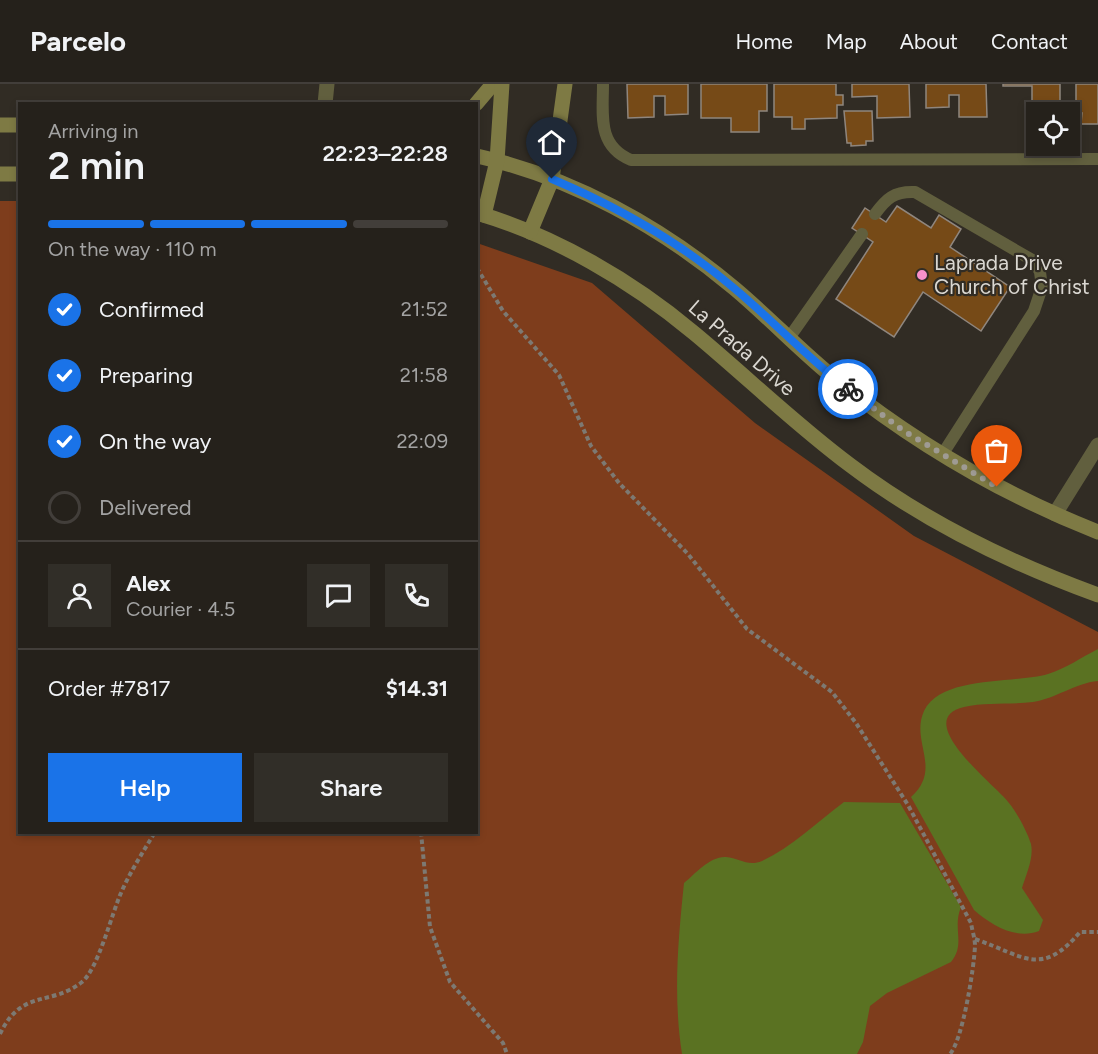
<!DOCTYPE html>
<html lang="en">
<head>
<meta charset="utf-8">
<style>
	body { margin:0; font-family:Figtree,sans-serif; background:#312e28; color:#f1f3f6; height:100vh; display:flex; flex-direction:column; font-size:22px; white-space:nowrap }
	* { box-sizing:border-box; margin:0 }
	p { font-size:20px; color:#a3a3a3 }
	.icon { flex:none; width:33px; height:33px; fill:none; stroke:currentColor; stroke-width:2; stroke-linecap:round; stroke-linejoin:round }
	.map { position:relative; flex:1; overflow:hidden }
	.panel { position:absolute; left:18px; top:18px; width:460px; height:732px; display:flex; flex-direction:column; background:#25211b; border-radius:0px; box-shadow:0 3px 9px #0003,0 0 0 2px #423e3a }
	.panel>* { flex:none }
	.tools { position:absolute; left:1026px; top:18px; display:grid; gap:12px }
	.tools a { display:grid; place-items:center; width:54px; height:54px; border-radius:0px; background:#25211b; box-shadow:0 3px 9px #0003,0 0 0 2px #423e3a; font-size:30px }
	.pin { position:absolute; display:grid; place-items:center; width:51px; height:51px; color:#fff; margin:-62px -26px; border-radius:50% 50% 50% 0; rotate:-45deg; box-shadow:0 0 6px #0007 }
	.pin .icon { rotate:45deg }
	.courier { position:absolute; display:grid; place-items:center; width:60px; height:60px; margin:-30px; border:4px solid #1a73e8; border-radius:50%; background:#fff; color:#222; box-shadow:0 2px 8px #0007 }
	.overview em { font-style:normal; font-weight:600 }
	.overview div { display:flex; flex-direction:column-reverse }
	.overview { display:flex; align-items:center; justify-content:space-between; height:102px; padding:0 30px }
	h1 { font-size:39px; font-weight:600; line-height:45px }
	.bar { display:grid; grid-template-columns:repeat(4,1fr); gap:9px 6px; align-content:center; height:72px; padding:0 30px }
	.bar i { height:8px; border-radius:4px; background:#423e3a }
	.bar .current { background:#1a73e8 }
	.bar p { grid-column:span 4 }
	.line { display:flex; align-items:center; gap:15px; padding:0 30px; border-top:2px solid #423e3a }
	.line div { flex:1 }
	.round { display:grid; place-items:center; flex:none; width:63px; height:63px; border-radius:0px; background:#312e28 }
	ol { padding:0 30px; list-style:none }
	li { display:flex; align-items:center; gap:18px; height:66px }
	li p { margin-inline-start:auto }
	li .icon { padding:6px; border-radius:50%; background:#1a73e8; color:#fff; stroke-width:4 }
	li:last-child { color:#a3a3a3 }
	li i { width:33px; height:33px; border:3px solid #423e3a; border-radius:50% }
	.button { display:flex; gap:12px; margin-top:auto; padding:12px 30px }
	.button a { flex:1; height:69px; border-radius:0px; background:#1a73e8; color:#fff; font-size:24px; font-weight:600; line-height:69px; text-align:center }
	.button a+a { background:#312e28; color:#f1f3f6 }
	header { display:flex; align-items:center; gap:36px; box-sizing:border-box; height:84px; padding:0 30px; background:#25211b; border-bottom:2px solid #423e3a }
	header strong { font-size:28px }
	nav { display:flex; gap:33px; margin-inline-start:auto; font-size:21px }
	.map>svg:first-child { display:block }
</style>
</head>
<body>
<header>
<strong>Parcelo</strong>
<nav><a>Home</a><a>Map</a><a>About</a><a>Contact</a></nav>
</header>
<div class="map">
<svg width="1098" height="970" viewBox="0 0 1098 970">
	<rect width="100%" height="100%" fill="#312c24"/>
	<path fill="#7e3d1c" d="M0 117H20V748H477V159L592 199 755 339 914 452 1098 548V970H0Z"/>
	<g fill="#5a7222">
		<path d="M1098 565V597C1075 599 1055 615 1033 618 1011 621 986 618 964 623 909 636 999 704 1009 719 1017 729 1027 747 1031 760 1034 774 1026 791 1022 804L1043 836 1039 847C1016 856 991 841 974 826L911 713C943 684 910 658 924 627 942 591 1014 600 1048 590 1065 585 1082 573 1098 565Z"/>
		<path d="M844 718 900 719 961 823C952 845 966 860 951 878L887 909 870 922 863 958 857 970H682C673 913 678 856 684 799 695 790 710 772 726 773 739 774 748 783 762 777 792 763 817 738 844 718Z"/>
	</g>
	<g fill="#764a17" stroke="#8f867e" stroke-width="1.5">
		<path d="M627 0H688V30L665 31V12H654V33L628 34Z"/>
		<path d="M701 0H767V27H759V48H731V34H701Z"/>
		<path d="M774 0H836V11H843V21H837V34L805 35V45H792V33H774Z"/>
		<path d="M852 0H909L910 33 877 34V12L852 13Z"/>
		<path d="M926 0H986L987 33H959V11H949V23L926 24Z"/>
		<path d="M1003 0H1060V28L1032 30V2H1003Z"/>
		<path d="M1076 0H1098V40H1081L1082 29H1076Z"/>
		<path d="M844 27H872L873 57H866V61L851 62V59H847Z"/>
		<path d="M897 122 931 144 939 131 961 145 950 163 1010 203 981 247 923 208 894 253 836 215 873 158 852 144 865 124 886 138Z"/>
	</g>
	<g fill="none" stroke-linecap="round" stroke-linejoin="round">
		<g stroke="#7d7972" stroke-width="4" stroke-dasharray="4.5 3" stroke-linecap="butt">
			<path d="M477 184 503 227 559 291 591 362 619 399 688 470 747 545 832 608 856 639 908 721 971 839C972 846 975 854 975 862 974 884 963 955 950 970"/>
			<path d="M421 748 430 843 450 898 503 959 507 970"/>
			<path d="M975 855C1024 872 1041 894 1080 848H1098"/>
			<path d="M0 950C22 904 50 923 82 898 98 885 112 829 121 809 130 788 143 768 155 748"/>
		</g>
		<g stroke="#615f3e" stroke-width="12">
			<path d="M603 0C603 31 597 62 631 76L1098 75"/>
			<path d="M875 130C886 115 894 107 915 108L1034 177 1040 188 1042 203 1034 227 942 371"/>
			<path d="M789 254 862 150"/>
		</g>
		<g stroke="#615f3e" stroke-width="15">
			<path d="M325 20 327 0"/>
			<path d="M1055 430 1098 361"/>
		</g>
		<g stroke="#7e7a44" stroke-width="15">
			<path d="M476 20 493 0"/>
			<path d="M0 41H20"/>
			<path d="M477 72C571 93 660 142 734 204 770 234 802 269 839 298 918 361 1004 411 1098 448"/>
			<path d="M0 90H20"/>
			<path d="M477 129C555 152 632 197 694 249 747 293 795 340 850 381 925 438 1010 479 1098 511"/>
			<path d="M484 131 497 77 502 0"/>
			<path d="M530 148 552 95 565 0"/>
		</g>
	</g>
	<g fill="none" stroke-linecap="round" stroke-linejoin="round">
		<path stroke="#9f9b94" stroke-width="6" stroke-dasharray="0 10.8" d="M848 305 904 347 997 403"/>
		<path stroke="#1a73e8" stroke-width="8" d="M552 95C618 123 680 158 735 205 773 237 808 274 848 305"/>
	</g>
	<circle fill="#f890cb" stroke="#312c24" stroke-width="2" cx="922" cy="191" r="6"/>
	<g text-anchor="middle" stroke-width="4.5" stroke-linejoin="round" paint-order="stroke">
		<g font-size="21" fill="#dad7d1" stroke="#312c24" text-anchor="start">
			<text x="934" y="186">Laprada Drive<tspan x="934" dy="24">Church of Christ</tspan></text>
		</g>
		<g font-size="21" fill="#dad7d1" stroke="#312c24">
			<text transform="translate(742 264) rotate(41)" y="7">La Prada Drive</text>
		</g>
	</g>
</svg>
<div class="tools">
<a><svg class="icon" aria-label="locate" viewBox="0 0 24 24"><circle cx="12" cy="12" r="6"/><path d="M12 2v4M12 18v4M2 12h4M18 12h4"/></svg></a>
</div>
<div class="pin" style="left:997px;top:403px;background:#ea580c"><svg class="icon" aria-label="bag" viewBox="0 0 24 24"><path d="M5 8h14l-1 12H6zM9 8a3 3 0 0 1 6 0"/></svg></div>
<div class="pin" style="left:552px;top:95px;background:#1f2937"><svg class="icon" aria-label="home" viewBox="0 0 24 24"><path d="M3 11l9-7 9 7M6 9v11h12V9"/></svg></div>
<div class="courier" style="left:848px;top:305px"><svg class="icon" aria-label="bike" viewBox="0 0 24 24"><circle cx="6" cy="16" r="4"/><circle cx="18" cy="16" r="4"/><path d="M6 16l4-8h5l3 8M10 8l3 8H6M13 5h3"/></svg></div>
<section class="panel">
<div class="overview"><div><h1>2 min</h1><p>Arriving in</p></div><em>22:23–22:28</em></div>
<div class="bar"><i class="current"></i><i class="current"></i><i class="current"></i><i></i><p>On the way · 110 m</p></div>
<ol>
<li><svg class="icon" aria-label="check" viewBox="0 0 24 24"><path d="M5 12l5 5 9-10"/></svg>Confirmed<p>21:52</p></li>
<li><svg class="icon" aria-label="check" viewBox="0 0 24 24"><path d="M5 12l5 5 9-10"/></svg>Preparing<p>21:58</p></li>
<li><svg class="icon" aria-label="check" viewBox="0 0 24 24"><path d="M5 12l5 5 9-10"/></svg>On the way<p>22:09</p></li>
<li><i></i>Delivered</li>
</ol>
<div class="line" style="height:108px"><a class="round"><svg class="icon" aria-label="person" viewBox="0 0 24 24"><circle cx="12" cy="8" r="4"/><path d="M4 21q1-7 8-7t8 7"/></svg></a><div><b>Alex</b><p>Courier · 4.5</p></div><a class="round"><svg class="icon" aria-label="chat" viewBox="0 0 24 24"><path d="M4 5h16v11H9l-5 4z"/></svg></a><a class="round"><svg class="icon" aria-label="phone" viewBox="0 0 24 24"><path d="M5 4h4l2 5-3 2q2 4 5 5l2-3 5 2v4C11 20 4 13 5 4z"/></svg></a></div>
<div class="line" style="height:78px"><div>Order #7817</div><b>$14.31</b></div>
<div class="button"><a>Help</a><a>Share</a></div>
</section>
</div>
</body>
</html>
